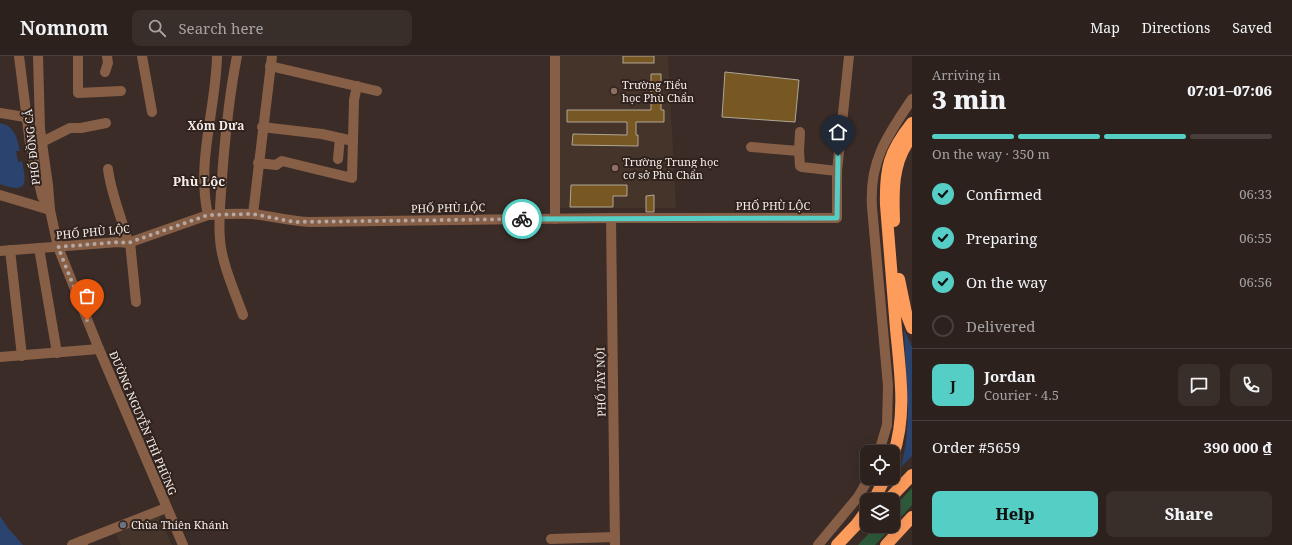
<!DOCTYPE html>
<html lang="en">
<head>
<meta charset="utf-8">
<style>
	body { margin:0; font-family:"Noto Serif",serif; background:#382e2a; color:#f1f3f6; height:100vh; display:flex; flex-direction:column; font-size:15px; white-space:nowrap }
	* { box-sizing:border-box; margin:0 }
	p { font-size:13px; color:#a6a3a4 }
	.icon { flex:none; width:22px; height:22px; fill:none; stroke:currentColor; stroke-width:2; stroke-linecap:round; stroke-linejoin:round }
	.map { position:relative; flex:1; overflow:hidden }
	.panel { display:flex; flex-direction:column; background:#2c211d; width:380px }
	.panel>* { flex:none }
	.buttons { position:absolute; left:860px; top:389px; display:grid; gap:8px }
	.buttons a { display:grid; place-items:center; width:40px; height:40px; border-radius:8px; background:#2c211d; box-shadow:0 4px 16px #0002,0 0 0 1px #483e3b; font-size:20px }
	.pin { position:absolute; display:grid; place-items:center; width:34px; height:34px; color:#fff; margin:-41px -17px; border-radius:50% 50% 50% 0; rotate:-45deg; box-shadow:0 0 4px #0007 }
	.pin .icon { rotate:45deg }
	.courier { position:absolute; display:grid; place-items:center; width:40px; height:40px; margin:-20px; border:3px solid #55cec5; border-radius:50%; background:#fff; color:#222; box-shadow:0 1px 5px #0007 }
	.head em { font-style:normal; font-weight:800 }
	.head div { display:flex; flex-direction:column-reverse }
	.head { display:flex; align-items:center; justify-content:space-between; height:68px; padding:0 20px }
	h1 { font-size:26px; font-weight:800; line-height:30px }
	.bar { display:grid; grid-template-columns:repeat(4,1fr); gap:6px 4px; align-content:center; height:48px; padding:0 20px }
	.bar i { height:5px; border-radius:3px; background:#483e3b }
	.bar .current { background:#55cec5 }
	.bar p { grid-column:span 4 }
	.line { display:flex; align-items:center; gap:10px; padding:0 20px; border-top:1px solid #483e3b }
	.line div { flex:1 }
	.round { display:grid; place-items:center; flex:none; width:42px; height:42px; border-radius:8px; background:#382e2a }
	ol { padding:0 20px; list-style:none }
	li { display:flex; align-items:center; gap:12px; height:44px }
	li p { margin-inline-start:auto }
	li .icon { padding:4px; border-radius:50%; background:#55cec5; color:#111; stroke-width:4 }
	li:last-child { color:#a6a3a4 }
	li i { width:22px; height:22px; border:2px solid #483e3b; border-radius:50% }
	.button { display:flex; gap:8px; margin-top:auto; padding:8px 20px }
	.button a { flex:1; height:46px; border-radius:8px; background:#55cec5; color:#111; font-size:16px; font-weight:800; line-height:46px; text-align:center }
	.button a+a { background:#382e2a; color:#f1f3f6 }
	header { display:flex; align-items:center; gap:24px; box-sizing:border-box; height:56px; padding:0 20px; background:#2c211d; border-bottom:1px solid #483e3b }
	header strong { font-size:19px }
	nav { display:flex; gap:22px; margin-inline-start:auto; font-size:14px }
	.search { width:280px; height:36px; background:#382e2a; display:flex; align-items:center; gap:10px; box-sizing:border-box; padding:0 14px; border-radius:8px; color:#a6a3a4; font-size:15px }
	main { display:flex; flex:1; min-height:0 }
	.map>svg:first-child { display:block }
</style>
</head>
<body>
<header>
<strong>Nomnom</strong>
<div class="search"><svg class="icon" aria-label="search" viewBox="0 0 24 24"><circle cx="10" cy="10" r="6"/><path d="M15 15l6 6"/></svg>Search here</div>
<nav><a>Map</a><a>Directions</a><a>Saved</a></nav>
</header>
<main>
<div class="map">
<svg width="912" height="489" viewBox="0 0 912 489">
	<rect width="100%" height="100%" fill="#3b2c27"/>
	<g fill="#443429">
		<path d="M559 0H668L676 152H557Z"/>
		<path d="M159 459 172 489H121L116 478Z"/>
	</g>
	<g fill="#2d5b3a">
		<path d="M912 432V449L893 470V452Z"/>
		<path d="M876 470H893L875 489H858Z"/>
	</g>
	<g fill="#2a446f">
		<path d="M0 67C15 70 17 82 20 95H16L18 106 22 105C27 129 27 138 0 128Z"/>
		<path d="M904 273 912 291V400L901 411 906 387 908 358Z"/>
		<path d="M0 460 8 472 23 489H0Z"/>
	</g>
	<g fill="#775722" stroke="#b0a698">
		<rect x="623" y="0" width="31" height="7"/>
		<path d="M725 16 799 24 795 66 722 61Z"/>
		<path d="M651 18H661V54H664V66H636V79H638V90L572 89 573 78 627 79V66H567V54H651Z"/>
		<path d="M571 129H627V140H613V151H570Z"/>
		<path d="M654 139V156H646V140Z"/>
	</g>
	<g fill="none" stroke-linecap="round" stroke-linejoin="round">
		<g stroke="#875f47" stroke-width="10">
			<path d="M19 0 30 88 42 140 50 154 58 191 99 293 183 489"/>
			<path d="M78 0V37L121 35"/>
			<path d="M142 0 152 56"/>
			<path d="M237 0C229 40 225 81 222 122 221 142 218 163 220 183 221 205 235 237 243 259"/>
			<path d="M270 10 377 35"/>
			<path d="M105 16 108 7 107 0"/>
			<path d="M0 57 31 62"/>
			<path d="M262 71 322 78 353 85"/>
			<path d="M800 76 799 95 800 110 802 111 837 115"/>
			<path d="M42 86 70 72H81L106 67"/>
			<path d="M751 91 799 95"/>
			<path d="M338 103 340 82"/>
			<path d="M258 107 276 109 282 105 352 122 354 44 357 30"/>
			<path d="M108 113C111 138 122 162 128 187"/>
			<path d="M0 139 50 154 48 129 40 73 38 0"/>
			<path d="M253 158 272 0"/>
			<path d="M208 159C196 106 216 53 217 0"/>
			<path d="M611 162 615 489"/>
			<path d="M555 163V0"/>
			<path d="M130 186 136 246"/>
			<path d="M39 192 57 297"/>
			<path d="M10 194 22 300"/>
			<path d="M0 195 119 186 128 187 208 159C223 158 237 157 252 158 271 160 290 165 310 166L611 162H837V115L849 0"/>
			<path d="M0 301 99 293"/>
			<path d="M879 396 887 369 888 330 872 151C869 105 887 80 912 43"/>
			<path d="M551 483 615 481"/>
			<path d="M72 489 82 485"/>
			<path d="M83 489 82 485 166 452"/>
			<path d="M818 489 858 441 869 422"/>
		</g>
		<g stroke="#fe9c5c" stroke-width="12">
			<path d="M894 165C893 136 892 107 910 83"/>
			<path d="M899 223 906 257 912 272"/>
			<path d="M893 400C907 359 900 316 896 273 893 232 889 190 886 149 885 112 889 96 912 67"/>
			<path d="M874 444 885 422"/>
			<path d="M888 444 912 419"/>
			<path d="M837 489 856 469 867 454"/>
			<path d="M886 489 912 461"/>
		</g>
	</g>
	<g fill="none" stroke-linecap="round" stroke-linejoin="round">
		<path stroke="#b4a8a4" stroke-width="4" stroke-dasharray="0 7.2" d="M87 264 58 191 119 186 128 187 208 159 253 158 294 166 522 163"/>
		<path stroke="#55cec5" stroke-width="5" d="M522 163 837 162 838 100"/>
	</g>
	<g fill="#8d6e63" stroke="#30221d" stroke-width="1.5">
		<circle cx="614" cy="35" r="4"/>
		<circle cx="615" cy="112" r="4"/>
	</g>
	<circle fill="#6b7280" stroke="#30221d" stroke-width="1.5" cx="123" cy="469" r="4"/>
	<g text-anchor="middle" stroke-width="4" stroke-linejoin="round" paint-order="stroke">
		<g font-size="11" fill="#f5ebe7" stroke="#30221d" text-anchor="start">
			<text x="622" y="33">Trường Tiểu<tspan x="622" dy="13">học Phù Chẩn</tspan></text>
			<text x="623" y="110">Trường Trung học<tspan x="623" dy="13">cơ sở Phù Chẩn</tspan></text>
			<text x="131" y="473">Chùa Thiên Khánh</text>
		</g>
		<g font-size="11" fill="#f5ebe7" stroke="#30221d">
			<text transform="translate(32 91) rotate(-96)" y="4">PHỐ ĐỒNG CẢ</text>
			<text x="773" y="154">PHỐ PHÙ LỘC</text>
			<text transform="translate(448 152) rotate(-1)" y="4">PHỐ PHÙ LỘC</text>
			<text transform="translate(93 176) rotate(-5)" y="4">PHỐ PHÙ LỘC</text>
			<text transform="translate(601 326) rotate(-91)" y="4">PHỐ TÂY NỘI</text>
			<text transform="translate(143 367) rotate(67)" y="4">ĐƯỜNG NGUYỄN THÌ PHÙNG</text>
		</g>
		<g font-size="12" font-weight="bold" fill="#f5ebe7" stroke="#30221d">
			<text x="216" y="74">Xóm Dưa</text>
		</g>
		<g font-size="13" font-weight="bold" fill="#f5ebe7" stroke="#30221d">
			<text x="199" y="130">Phù Lộc</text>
		</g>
	</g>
</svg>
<div class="buttons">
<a><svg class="icon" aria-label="locate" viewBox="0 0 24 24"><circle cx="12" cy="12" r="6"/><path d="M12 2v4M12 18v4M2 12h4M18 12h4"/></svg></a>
<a><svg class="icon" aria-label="layers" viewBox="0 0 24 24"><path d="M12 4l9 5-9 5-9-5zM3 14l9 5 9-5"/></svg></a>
</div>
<div class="pin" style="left:87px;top:264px;background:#ea580c"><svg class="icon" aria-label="bag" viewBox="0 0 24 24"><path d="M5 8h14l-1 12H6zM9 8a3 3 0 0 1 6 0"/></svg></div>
<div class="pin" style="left:838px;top:100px;background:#1f2937"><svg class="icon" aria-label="home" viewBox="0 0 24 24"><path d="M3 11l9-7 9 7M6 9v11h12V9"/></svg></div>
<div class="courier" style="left:522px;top:163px"><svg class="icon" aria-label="bike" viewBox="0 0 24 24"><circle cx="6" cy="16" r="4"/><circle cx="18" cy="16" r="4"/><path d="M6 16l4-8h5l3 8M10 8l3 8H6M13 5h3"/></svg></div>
</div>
<section class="panel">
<div class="head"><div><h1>3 min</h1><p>Arriving in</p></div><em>07:01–07:06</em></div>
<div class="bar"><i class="current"></i><i class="current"></i><i class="current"></i><i></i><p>On the way · 350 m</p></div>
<ol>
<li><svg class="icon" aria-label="check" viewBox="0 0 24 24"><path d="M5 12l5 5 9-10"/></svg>Confirmed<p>06:33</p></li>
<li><svg class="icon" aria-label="check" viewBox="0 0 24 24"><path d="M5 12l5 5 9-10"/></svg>Preparing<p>06:55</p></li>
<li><svg class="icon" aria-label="check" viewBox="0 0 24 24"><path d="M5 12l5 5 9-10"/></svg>On the way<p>06:56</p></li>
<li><i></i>Delivered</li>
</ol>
<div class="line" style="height:72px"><b class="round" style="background:#55cec5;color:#111">J</b><div><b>Jordan</b><p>Courier · 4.5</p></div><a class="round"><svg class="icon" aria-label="chat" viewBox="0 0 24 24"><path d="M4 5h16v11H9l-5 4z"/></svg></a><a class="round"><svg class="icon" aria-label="phone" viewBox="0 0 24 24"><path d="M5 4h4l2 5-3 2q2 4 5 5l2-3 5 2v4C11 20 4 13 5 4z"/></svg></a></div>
<div class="line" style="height:52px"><div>Order #5659</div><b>390 000 ₫</b></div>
<div class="button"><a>Help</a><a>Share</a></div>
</section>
</main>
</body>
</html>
